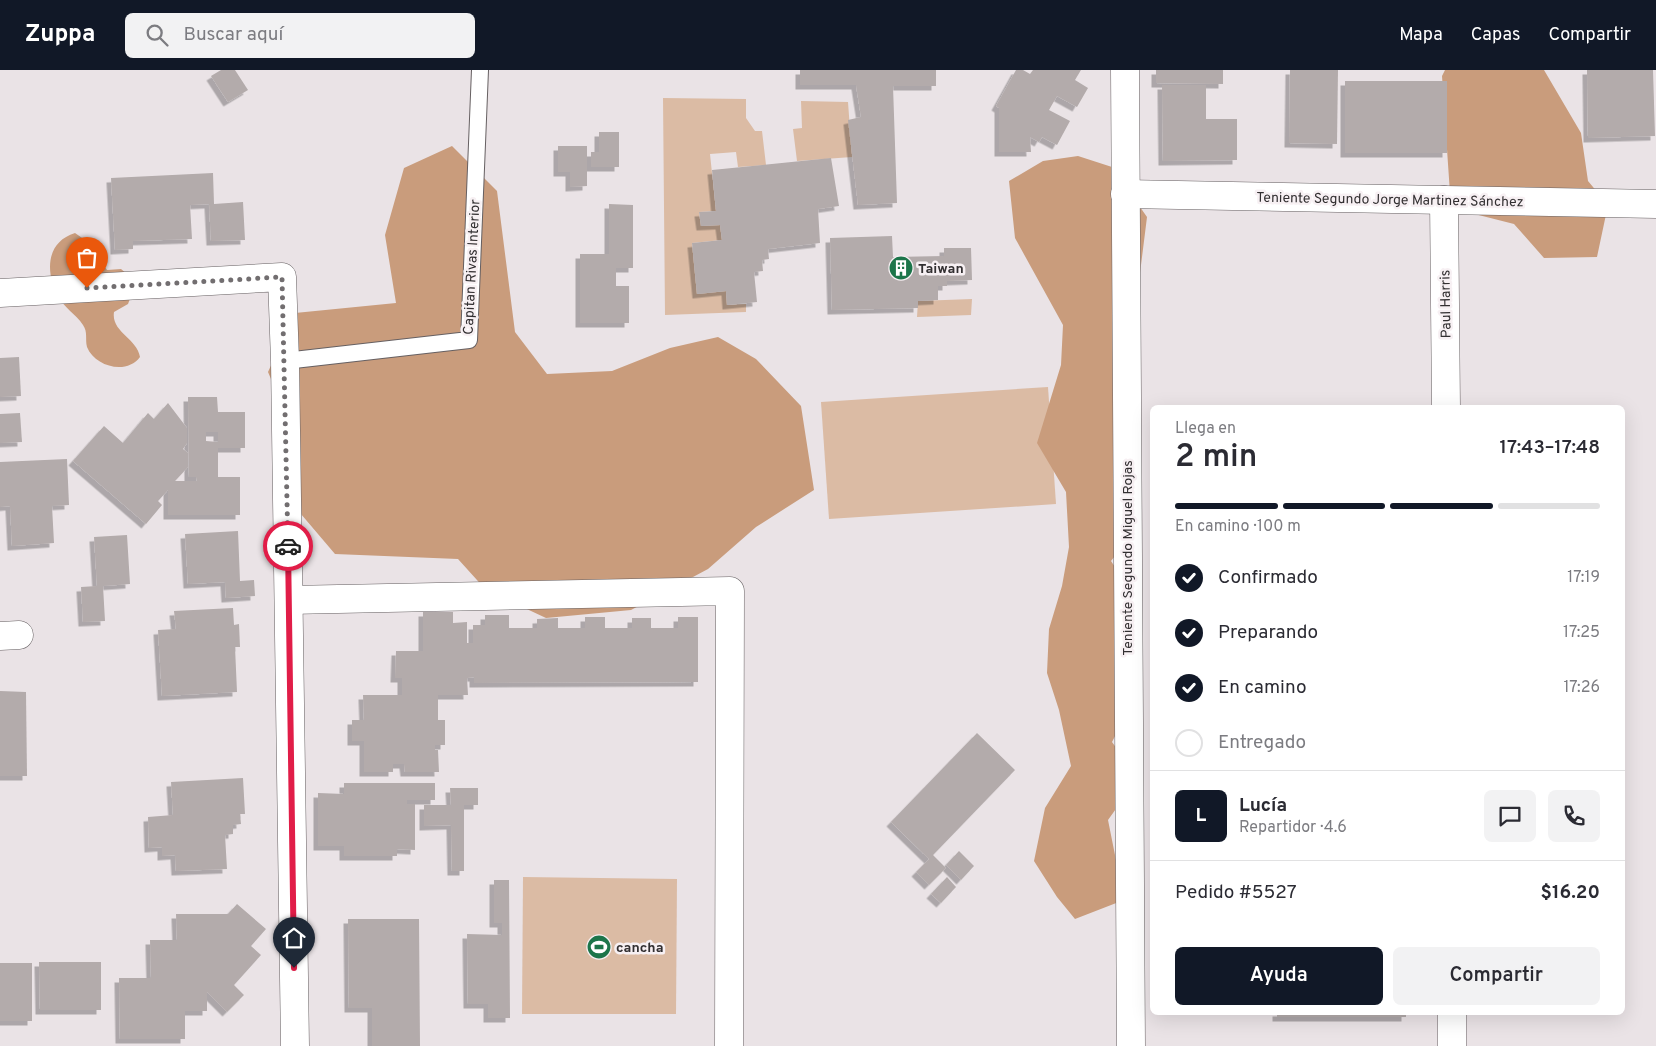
<!DOCTYPE html>
<html lang="es">
<head>
<meta charset="utf-8">
<style>
	body { margin:0; font-family:Overpass,sans-serif; background:#f2f2f3; color:#2b2b33; height:100vh; display:flex; flex-direction:column; font-size:19px; white-space:nowrap }
	* { box-sizing:border-box; margin:0 }
	p { font-size:16px; color:#7c7c81 }
	.icon { flex:none; width:28px; height:28px; fill:none; stroke:currentColor; stroke-width:2; stroke-linecap:round; stroke-linejoin:round }
	.map { position:relative; flex:1; overflow:hidden }
	.drawer { position:absolute; left:1150px; top:335px; width:475px; height:610px; display:flex; flex-direction:column; background:#fff; border-radius:8px; box-shadow:0 5px 20px #0002 }
	.drawer>* { flex:none }
	.pin { position:absolute; display:grid; place-items:center; width:42px; height:42px; color:#fff; margin:-51px -21px; border-radius:50% 50% 50% 0; rotate:-45deg; box-shadow:0 0 5px #0007 }
	.pin .icon { rotate:45deg }
	.courier { position:absolute; display:grid; place-items:center; width:50px; height:50px; margin:-25px; border:4px solid #e11d48; border-radius:50%; background:#fff; color:#222; box-shadow:0 1px 6px #0007 }
	.overview em { font-style:normal; font-weight:600 }
	.overview div { display:flex; flex-direction:column-reverse }
	.overview { display:flex; align-items:center; justify-content:space-between; height:85px; padding:0 25px }
	h1 { font-size:32px; font-weight:600; line-height:38px }
	.bar { display:grid; grid-template-columns:repeat(4,1fr); gap:8px 5px; align-content:center; height:60px; padding:0 25px }
	.bar i { height:6px; border-radius:4px; background:#e1e1e2 }
	.bar .selected { background:#111827 }
	.bar p { grid-column:span 4 }
	.line { display:flex; align-items:center; gap:12px; padding:0 25px; border-top:1px solid #e1e1e2 }
	.line div { flex:1 }
	.round { display:grid; place-items:center; flex:none; width:52px; height:52px; border-radius:8px; background:#f2f2f3 }
	ol { padding:0 25px; list-style:none }
	li { display:flex; align-items:center; gap:15px; height:55px }
	li p { margin-inline-start:auto }
	li .icon { padding:5px; border-radius:50%; background:#111827; color:#fff; stroke-width:4 }
	li:last-child { color:#7c7c81 }
	li i { width:28px; height:28px; border:2px solid #e1e1e2; border-radius:50% }
	.action { display:flex; gap:10px; margin-top:auto; padding:10px 25px }
	.action a { flex:1; height:58px; border-radius:8px; background:#111827; color:#fff; font-size:20px; font-weight:600; line-height:58px; text-align:center }
	.action a+a { background:#f2f2f3; color:#2b2b33 }
	header { display:flex; align-items:center; gap:30px; box-sizing:border-box; height:70px; padding:0 25px; background:#111827; color:#fff }
	header strong { font-size:24px }
	nav { display:flex; gap:28px; margin-inline-start:auto; font-size:18px }
	.search { width:350px; height:45px; background:#f2f2f3; display:flex; align-items:center; gap:12px; box-sizing:border-box; padding:0 18px; border-radius:8px; color:#7c7c81; font-size:19px }
	.map>svg:first-child { display:block }
</style>
</head>
<body>
<header>
<strong>Zuppa</strong>
<div class="search"><svg class="icon" aria-label="search" viewBox="0 0 24 24"><circle cx="10" cy="10" r="6"/><path d="M15 15l6 6"/></svg>Buscar aquí</div>
<nav><a>Mapa</a><a>Capas</a><a>Compartir</a></nav>
</header>
<div class="map">
<svg width="1656" height="976" viewBox="0 0 1656 976">
	<defs>
		<filter id="shadow"><feDropShadow dx="-4.5" dy="4.5" stdDeviation="0" flood-color="#0004"/></filter>
	</defs>
	<rect width="100%" height="100%" fill="#eae3e6"/>
	<g fill="#dbbba4">
		<path d="M663 28 746 29V48L755 61H762L766 95 738 97 736 82 710 84 716 141 699 142 701 156 720 155 722 170 692 173 697 224 726 221 727 235 746 234V242L665 245Z"/>
		<path d="M801 31 848 32 852 87 797 91 793 59 802 58Z"/>
		<path d="M972 229 971 245 917 247 918 231Z"/>
		<path d="M1048 317 1056 434 829 449 821 332Z"/>
		<path d="M523 807 677 809 676 944H522Z"/>
	</g>
	<g fill="#c99c7c">
		<path d="M1445 0H1544L1581 63 1588 111 1608 135 1597 187 1544 188 1514 154 1451 138 1442 6Z"/>
		<path d="M452 76 497 121 515 262 547 304 612 301 670 278 718 267 756 289 801 336 814 420 756 457 708 499 631 540 546 548 486 520 458 489 335 484 295 437 286 344 268 302 295 243 396 233 385 165 404 98Z"/>
		<path d="M1078 86 1112 97 1147 147 1136 235 1137 458 1111 491 1136 529 1135 627 1112 672 1138 708 1108 750 1124 830 1075 849 1057 827 1034 791 1045 738 1071 696 1059 640 1047 603 1049 559 1062 516 1069 477 1066 422 1037 373 1061 295 1063 255 1015 168 1009 111 1043 91Z"/>
		<path d="M75 163 88 172 107 200 121 199 127 204 131 226 128 234 114 242C111 262 137 268 140 287 127 305 95 297 87 277 85 269 88 262 83 255 76 244 64 238 58 226 45 202 46 172 75 163Z"/>
	</g>
	<g fill="#b3abab" fill-rule="evenodd" filter="url(#shadow)">
		<path d="M221 0H235L248 20 228 32 211 6Z"/>
		<path d="M800 0H936V16H893L897 133 858 135 848 50 861 47 856 15H800Z"/>
		<path d="M1016 0H1023L1030 4 1033 0H1081L1075 10 1088 18 1077 37 1057 26 1049 40 1070 51 1057 75 1042 67 1039 72 1030 67 1031 82H999V38L996 36Z"/>
		<path d="M1156 0H1223V14L1156 13Z"/>
		<path d="M1290 0H1338L1337 74 1289 73Z"/>
		<path d="M1587 0H1653L1655 66 1588 68Z"/>
		<rect x="1345" y="11" width="102" height="72"/>
		<path d="M1162 15H1206V49H1237V90L1163 91Z"/>
		<path d="M599 62H619V97H591V82H599Z"/>
		<path d="M558 76H587V116L570 117V102H558Z"/>
		<path d="M831 88 839 136 818 139 820 173 768 179 769 189 762 190 763 201 754 202 757 232 727 235 726 221 697 224 692 173 722 170 720 155 701 156 699 142 716 141 712 100Z"/>
		<path d="M213 103 214 134 243 132 245 170 211 171 209 134 190 135 192 169 133 171V179L115 180 111 108Z"/>
		<path d="M609 134 633 135V198H616V216H629V253H580V184H609Z"/>
		<path d="M892 166 893 187 944 186V178H971L972 210 947 211V216H938V230L918 231V238L832 240 830 168Z"/>
		<path d="M19 287 21 326 0 327V288Z"/>
		<path d="M188 327H217L218 342H245V378H218V407H240V445H168V420L158 431 162 435 146 454 73 391 104 356 123 373 148 343 154 349 168 333 187 358V373L183 379 188 383V397L175 411H197L196 407H189ZM206 362H218V372L206 371Z"/>
		<path d="M20 343 22 372 0 373V344Z"/>
		<path d="M67 389 69 435 52 436 54 473 12 476 10 436 0 437V392Z"/>
		<path d="M238 461 240 511 254 510 255 526 226 528 225 512 188 514 185 464Z"/>
		<path d="M127 465 130 514 103 516 105 551 83 552 81 517 97 516 94 467Z"/>
		<path d="M233 538 234 555 239 554 240 577H235L237 622 162 626 158 560 176 559 174 541Z"/>
		<path d="M423 542H453V553L467 552V573H473V555H485V545H509V558H537V549L558 548V558H585V547H605V558H632V548H651V558H678V547H698V612L474 613V607L467 608 468 625H438V650H445V675H435V680H438L439 702H405L404 694H393V702H364V671H352V650H364L363 625H402V608H395L396 581H423Z"/>
		<path d="M0 621 26 622 27 706H0Z"/>
		<path d="M977 663 1015 700 933 785 946 798 929 815 916 802 929 789 891 752Z"/>
		<path d="M243 708 245 744H240L241 754 233 755V764L225 765 227 799 176 801 175 785 162 786V777L149 778 148 747 173 745 171 712Z"/>
		<path d="M344 713H435V730H407V734H415V780L397 779V786H344V776H318V723L344 724Z"/>
		<path d="M450 718H478V735H464V801H452L451 755 424 756V735H451Z"/>
		<path d="M959 781 974 796 961 810 946 795Z"/>
		<path d="M947 807 956 817 941 833 931 824Z"/>
		<path d="M494 810H509L510 948H488V934H468L467 864 502 865V853H494Z"/>
		<path d="M237 834 266 859 251 876 261 885 234 915 244 925 227 942 207 922V941H185V969H120L119 908H151L150 870H177L176 844H228Z"/>
		<path d="M348 849H419L420 976H372V938H349Z"/>
		<path d="M39 892H101V940H40Z"/>
		<rect x="0" y="893" width="32" height="58"/>
		<rect x="1277" y="942" width="129" height="5"/>
	</g>
	<g fill="none" stroke-linecap="round" stroke-linejoin="round">
		<defs>
			<path id="lane" d="M285 291 469 270 480 0"/>
			<g id="street">
				<path d="M1125 0 1131 976"/>
				<path d="M1125 124 1656 134"/>
				<path d="M1444 130 1446 338"/>
				<path d="M0 223 282 207 285 291 295 976"/>
				<path d="M289 530 730 521 729 976"/>
				<path d="M0 566 19 565"/>
				<path d="M1452 942V976"/>
			</g>
		</defs>
		<use href="#lane" stroke="#666062" stroke-width="18"/>
		<use href="#street" stroke="#666062" stroke-width="29"/>
		<use href="#lane" stroke="#fff" stroke-width="16"/>
		<use href="#street" stroke="#fff" stroke-width="28"/>
	</g>
	<g fill="none" stroke-linecap="round" stroke-linejoin="round">
		<path stroke="#726e70" stroke-width="5" stroke-dasharray="0 9" d="M87 218 282 207 288 476"/>
		<path stroke="#e11d48" stroke-width="6" d="M288 476 294 898"/>
	</g>
	<defs>
		<symbol id="building-disc" viewBox="-11 -11 22 22"><circle r="9.5" fill="#1c754a" stroke="#f7f0f3"/><path d="M-4-6H4V6H1V3H-1V6H-4ZM-2.5-4.3h1.7v1.8h-1.7ZM.8-4.3h1.7v1.8H.8ZM-2.5-1h1.7V.8h-1.7ZM.8-1h1.7V.8H.8Z" fill="#fff"/></symbol>
		<symbol id="stadium-disc" viewBox="-11 -11 22 22"><circle r="9.5" fill="#1c754a" stroke="#f7f0f3"/><path d="M0-5a6.5 5 0 1 0 0 10a6.5 5 0 1 0 0-10ZM-3.5-1.8h7v3.6h-7Z" fill="#fff"/></symbol>
	</defs>
	<g fill-rule="evenodd">
		<use href="#building-disc" x="887" y="184" width="28" height="28"/>
		<use href="#stadium-disc" x="585" y="863" width="28" height="28"/>
	</g>
	<g text-anchor="middle" stroke-width="5" stroke-linejoin="round" paint-order="stroke">
		<g font-size="14" fill="#322f31" stroke="#f7f0f3">
			<text transform="translate(1390 129) rotate(1)" y="5">Teniente Segundo Jorge Martinez Sánchez</text>
			<text transform="translate(471 197) rotate(-87)" y="5">Capitan Rivas Interior</text>
			<text transform="translate(1445 234) rotate(-91)" y="5">Paul Harris</text>
			<text transform="translate(1127 488) rotate(-90)" y="5">Teniente Segundo Miguel Rojas</text>
		</g>
		<g font-size="14" font-weight="bold" fill="#322f31" stroke="#f7f0f3" text-anchor="start">
			<text x="918" y="203">Taiwan</text>
			<text x="616" y="882">cancha</text>
		</g>
	</g>
</svg>
<div class="pin" style="left:87px;top:218px;background:#ea580c"><svg class="icon" aria-label="bag" viewBox="0 0 24 24"><path d="M5 8h14l-1 12H6zM9 8a3 3 0 0 1 6 0"/></svg></div>
<div class="pin" style="left:294px;top:898px;background:#1f2937"><svg class="icon" aria-label="home" viewBox="0 0 24 24"><path d="M3 11l9-7 9 7M6 9v11h12V9"/></svg></div>
<div class="courier" style="left:288px;top:476px"><svg class="icon" aria-label="car" viewBox="0 0 24 24"><path d="M5 17H2v-5l4-1 3-4h7l3 4 3 1v5h-3M9 17h6M6 11h13"/><circle cx="7" cy="17" r="2"/><circle cx="17" cy="17" r="2"/></svg></div>
<section class="drawer">
<div class="overview"><div><h1>2 min</h1><p>Llega en</p></div><em>17:43–17:48</em></div>
<div class="bar"><i class="selected"></i><i class="selected"></i><i class="selected"></i><i></i><p>En camino · 100 m</p></div>
<ol>
<li><svg class="icon" aria-label="check" viewBox="0 0 24 24"><path d="M5 12l5 5 9-10"/></svg>Confirmado<p>17:19</p></li>
<li><svg class="icon" aria-label="check" viewBox="0 0 24 24"><path d="M5 12l5 5 9-10"/></svg>Preparando<p>17:25</p></li>
<li><svg class="icon" aria-label="check" viewBox="0 0 24 24"><path d="M5 12l5 5 9-10"/></svg>En camino<p>17:26</p></li>
<li><i></i>Entregado</li>
</ol>
<div class="line" style="height:90px"><b class="round" style="background:#111827;color:#fff">L</b><div><b>Lucía</b><p>Repartidor · 4.6</p></div><a class="round"><svg class="icon" aria-label="chat" viewBox="0 0 24 24"><path d="M4 5h16v11H9l-5 4z"/></svg></a><a class="round"><svg class="icon" aria-label="phone" viewBox="0 0 24 24"><path d="M5 4h4l2 5-3 2q2 4 5 5l2-3 5 2v4C11 20 4 13 5 4z"/></svg></a></div>
<div class="line" style="height:65px"><div>Pedido #5527</div><b>$16.20</b></div>
<div class="action"><a>Ayuda</a><a>Compartir</a></div>
</section>
</div>
</body>
</html>
